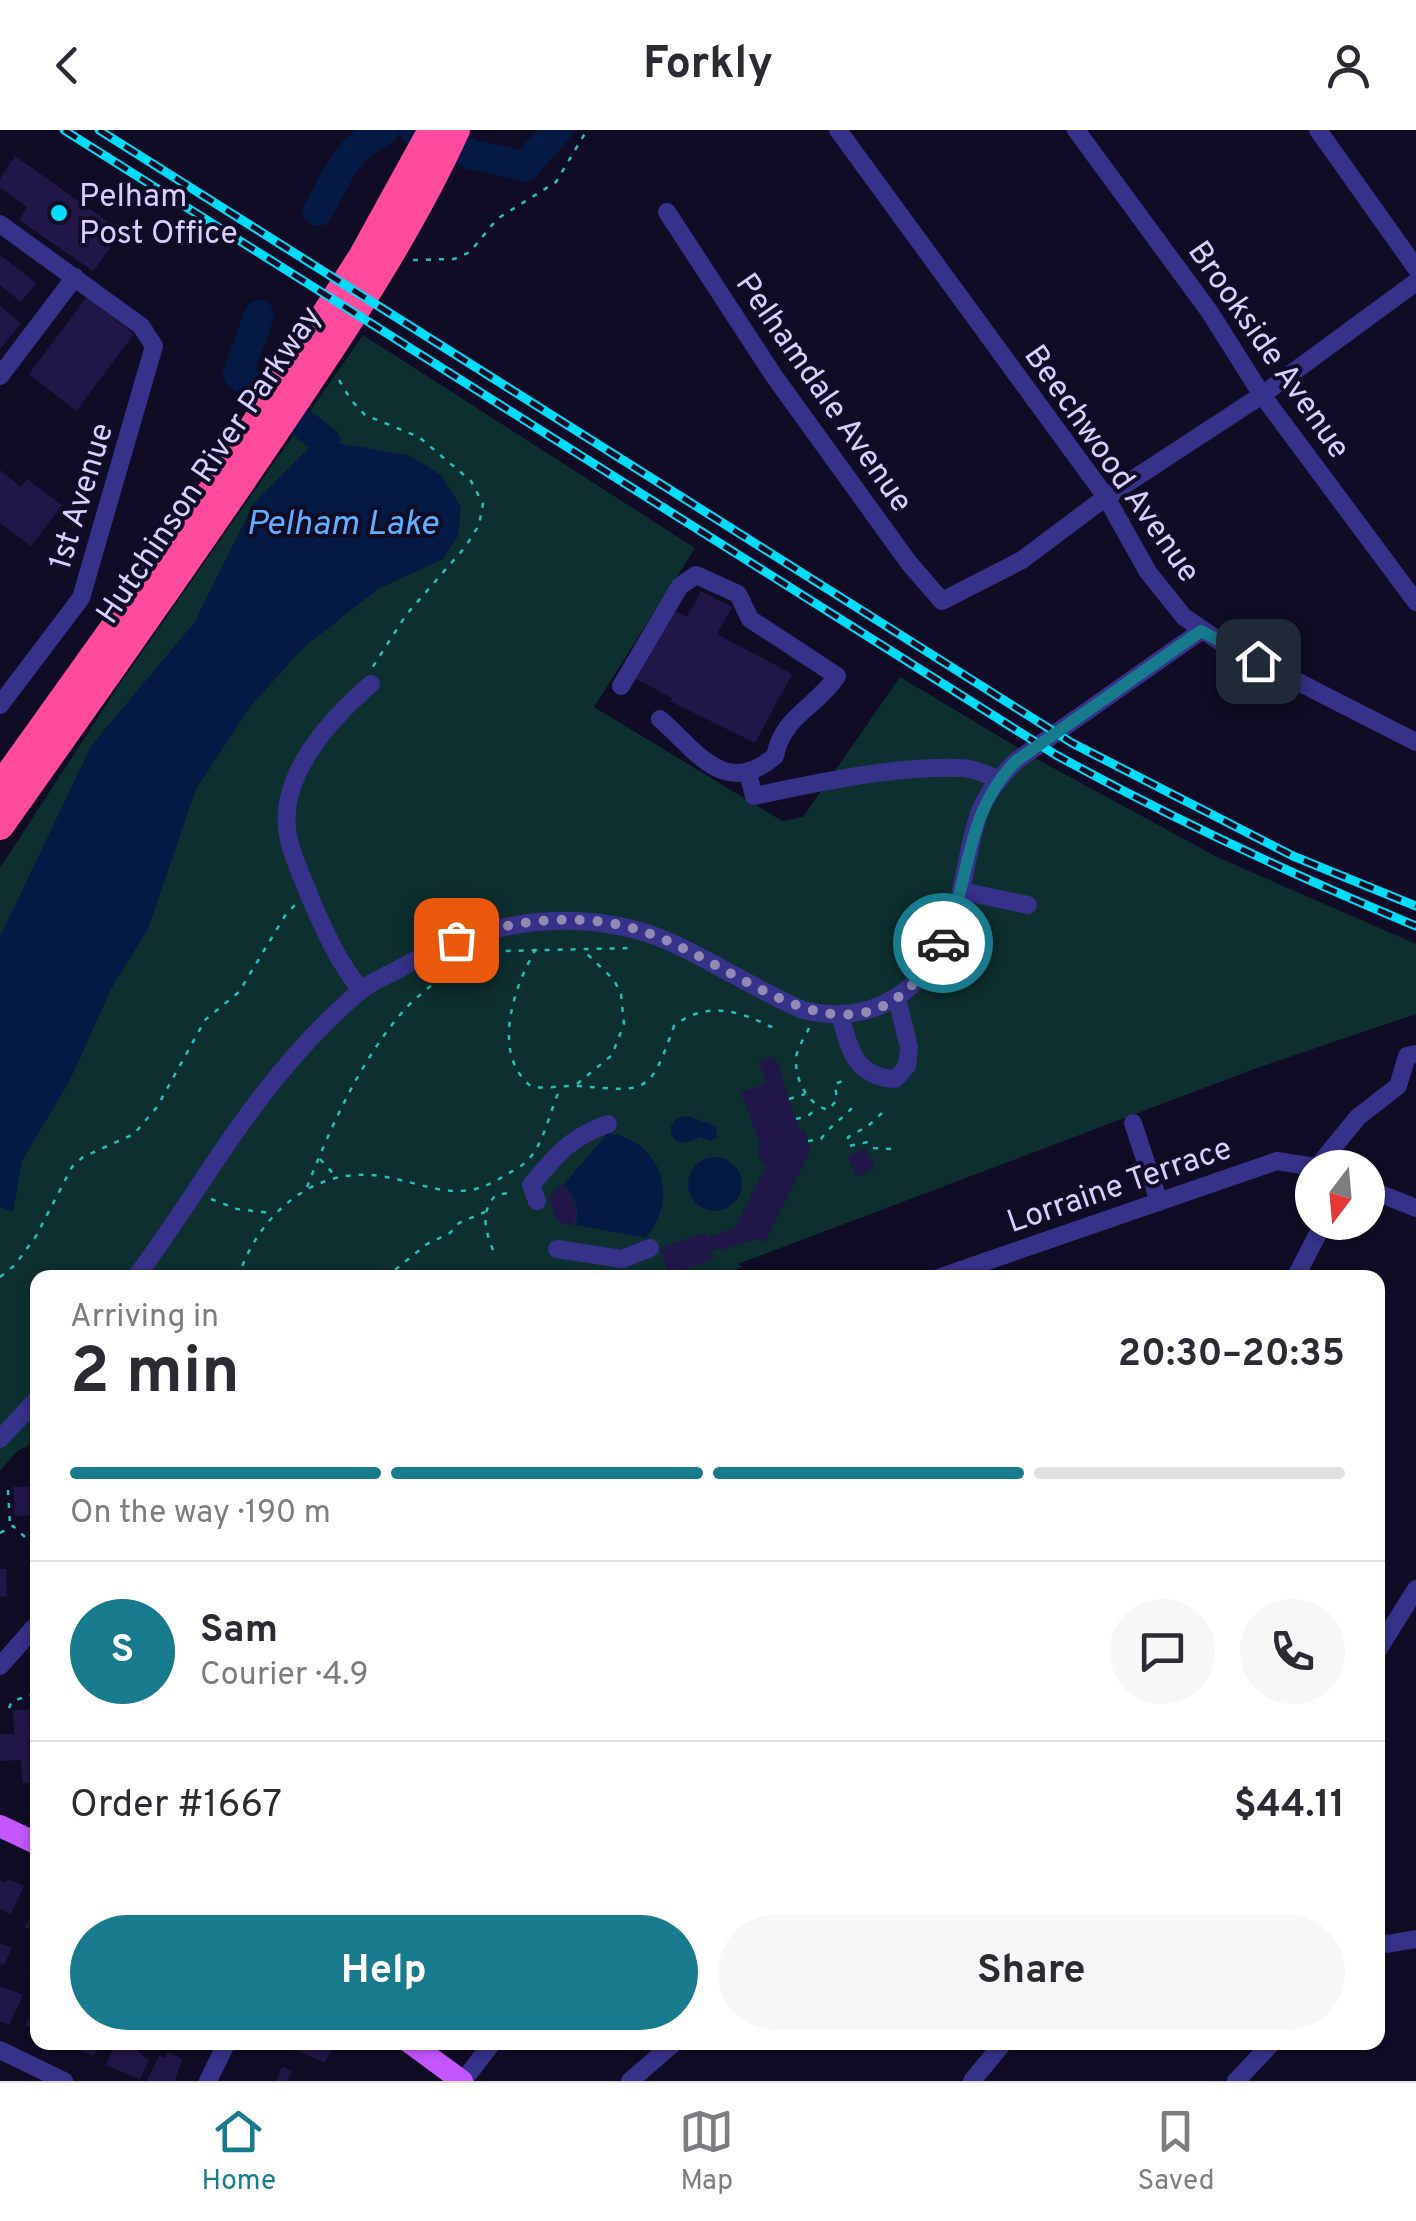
<!DOCTYPE html>
<html lang="en">
<head>
<meta charset="utf-8">
<style>
	body { margin:0; font-family:Overpass,sans-serif; background:#f7f7f7; color:#2b2b33; height:100vh; display:flex; flex-direction:column; font-size:38px; white-space:nowrap }
	* { box-sizing:border-box; margin:0 }
	p { font-size:32px; color:#7c7c81 }
	.icon { flex:none; width:55px; height:55px; fill:none; stroke:currentColor; stroke-width:2; stroke-linecap:round; stroke-linejoin:round }
	.map { position:relative; flex:1; overflow:hidden }
	.drawer { position:absolute; left:30px; top:1140px; width:1355px; height:780px; display:flex; flex-direction:column; background:#fff; border-radius:20px; box-shadow:0 2px 8px #0004 }
	.drawer>* { flex:none }
	.needle { width:65px; rotate:196deg }
	.controls { position:absolute; left:1295px; top:1020px; display:grid; gap:20px }
	.controls a { display:grid; place-items:center; width:90px; height:90px; border-radius:50%; background:#fff; box-shadow:0 2px 8px #0004; font-size:50px }
	.pin { position:absolute; display:grid; place-items:center; width:85px; height:85px; color:#fff; margin:-42px; border-radius:20px; box-shadow:0 5px 15px #0006 }
	.courier { position:absolute; display:grid; place-items:center; width:100px; height:100px; margin:-50px; border:8px solid #187b8d; border-radius:50%; background:#fff; color:#222; box-shadow:0 2px 12px #0007 }
	.headline em { font-style:normal; font-weight:700 }
	.headline div { display:flex; flex-direction:column-reverse }
	.headline { display:flex; align-items:center; justify-content:space-between; height:170px; padding:0 40px }
	h1 { font-size:65px; font-weight:700; line-height:75px }
	.bar { display:grid; grid-template-columns:repeat(4,1fr); gap:15px 10px; align-content:center; height:120px; padding:0 40px }
	.bar i { height:12px; border-radius:8px; background:#e1e1e2 }
	.bar .selected { background:#187b8d }
	.bar p { grid-column:span 4 }
	.line { display:flex; align-items:center; gap:25px; padding:0 40px; border-top:2px solid #e1e1e2 }
	.line div { flex:1 }
	.round { display:grid; place-items:center; flex:none; width:105px; height:105px; border-radius:52px; background:#f7f7f7 }
	.primary-button { display:flex; gap:20px; margin-top:auto; padding:20px 40px }
	.primary-button a { flex:1; height:115px; border-radius:60px; background:#187b8d; color:#fff; font-size:40px; font-weight:700; line-height:115px; text-align:center }
	.primary-button a+a { background:#f7f7f7; color:#2b2b33 }
	header { display:flex; justify-content:space-between; align-items:center; height:130px; padding:0 40px; background:#fff; font-size:45px; font-weight:700 }
	.menu { display:flex; justify-content:space-around; align-items:center; height:140px; border-top:2px solid #e1e1e2; background:#fff; font-size:28px; color:#7c7c81 }
	.menu a { display:grid; justify-items:center; gap:5px }
	.menu .selected { color:#187b8d }
	.map>svg:first-child { display:block }
</style>
</head>
<body>
<header><svg class="icon" aria-label="back" viewBox="0 0 24 24"><path d="M15 5l-7 7 7 7"/></svg>Forkly<svg class="icon" aria-label="person" viewBox="0 0 24 24"><circle cx="12" cy="8" r="4"/><path d="M4 21q1-7 8-7t8 7"/></svg></header>
<div class="map">
<svg width="1416" height="1951" viewBox="0 0 1416 1951">
	<rect width="100%" height="100%" fill="#100c25"/>
	<path fill="#0e2f2f" d="M363 205 695 418 594 577 782 691 803 687 900 547 1035 628 1217 727 1416 814V884L1257 938 738 1134 742 1137 713 1147 38 1148 37 1311 17 1321 0 1341V738L117 558Z"/>
	<g fill="#041a45">
		<path d="M325 311 408 325 441 345 461 377 458 406 443 429 378 459 303 518 250 577 196 659 148 799 111 859 70 950 22 1031 13 1082 0 1077V807L91 616 194 493 254 373 310 317Z"/>
		<path d="M687 986 716 996 717 1007 710 1011 700 1007C687 1014 670 1018 671 996L677 988Z"/>
		<path d="M608 1003C662 1011 680 1068 646 1108L576 1095C579 1078 577 1066 563 1055Z"/>
		<circle cx="715" cy="1054" r="27"/>
	</g>
	<g fill="none" stroke-linecap="round" stroke-linejoin="round">
		<g stroke="#041a45" stroke-width="30">
			<path d="M414 0 443 6 470 24 525 36 557 0"/>
			<path d="M318 81C339 44 344 20 384 0"/>
			<path d="M259 185 238 244 325 311"/>
		</g>
	</g>
	<g fill="#211648">
		<path d="M15 26 122 102 93 141 19 90 27 77 0 58V49Z"/>
		<path d="M0 125 36 153 21 172 0 155Z"/>
		<path d="M87 167 134 204 76 281 29 244Z"/>
		<path d="M0 176 21 193 0 219Z"/>
		<path d="M0 340 21 357 27 349 62 375 31 416 0 393Z"/>
		<path d="M701 461 732 477 717 504 792 544 755 613 670 571 672 568 632 547 669 478 687 487Z"/>
		<path d="M775 926 800 1001 804 1000 811 1019 764 1113 756 1109 722 1120 721 1117 711 1121 714 1129 669 1145 660 1118 705 1103 706 1108 735 1098 767 1034 760 1030 757 1021 760 1015 741 962 766 954 759 932Z"/>
		<path d="M865 1018 875 1038 857 1047 847 1027Z"/>
		<path d="M560 1054 572 1064 577 1080 574 1096 557 1091 549 1068Z"/>
		<path d="M38 1356V1385L15 1386 13 1357Z"/>
		<path d="M0 1439H6L7 1466 0 1467Z"/>
		<path d="M38 1579V1652L22 1653 21 1630 0 1631V1604H14L13 1580Z"/>
		<path d="M8 1749 24 1756 11 1784 0 1779V1751L6 1753Z"/>
		<path d="M38 1770V1803L25 1797Z"/>
		<path d="M0 1813 12 1818 4 1835 0 1834Z"/>
		<path d="M38 1825V1851L28 1846Z"/>
		<path d="M0 1856 23 1865 9 1895 0 1891Z"/>
		<path d="M38 1868V1901L25 1895Z"/>
		<path d="M59 1912H100L94 1926Z"/>
		<path d="M304 1912H332L334 1914 325 1933 300 1922Z"/>
		<path d="M116 1913 135 1919 149 1930 140 1949 106 1935Z"/>
		<path d="M168 1922 182 1929 175 1951H147L159 1926 165 1928Z"/>
		<path d="M282 1937 292 1941 287 1951H276Z"/>
	</g>
	<g fill="none" stroke-linecap="round" stroke-linejoin="round">
		<g stroke="#21c2bb" stroke-width="2.5" stroke-dasharray="5 8" stroke-linecap="butt">
			<path d="M413 130 454 129 470 122 497 89 556 52 587 0"/>
			<path d="M339 250 351 270 365 285 419 307 471 351 483 374 479 395 466 416 406 485 372 538"/>
			<path d="M536 819C514 856 490 925 532 957 548 959 563 955 579 956 648 962 650 964 674 896 705 871 738 880 771 897L775 890"/>
			<path d="M443 838 503 821 631 818"/>
			<path d="M809 898C805 907 797 918 796 928 795 950 807 974 828 980L837 970 835 954 845 950"/>
			<path d="M577 954 612 925 624 894 621 864 614 850 585 822"/>
			<path d="M789 969 805 964"/>
			<path d="M882 983 868 996 848 1007 849 1016 868 1012 874 1018 891 1019"/>
			<path d="M796 989 808 986 817 978"/>
			<path d="M808 1011 821 1009C832 993 845 988 857 972"/>
			<path d="M320 1029 337 1048"/>
			<path d="M307 1057C331 996 361 929 405 879 419 864 437 852 452 837"/>
			<path d="M211 1069 237 1079 271 1083"/>
			<path d="M493 1120C485 1100 480 1081 496 1065L514 1062"/>
			<path d="M0 1147 15 1135 36 1106 72 1037 83 1027 134 1004 157 977 205 890 239 862 286 784 295 775"/>
			<path d="M238 1148C257 1087 312 1036 380 1046 428 1053 458 1076 504 1046 512 1041 523 1036 529 1029 546 1009 549 982 560 959"/>
			<path d="M385 1148 427 1114 450 1103 459 1093 485 1082"/>
			<path d="M8 1360 10 1395"/>
			<path d="M0 1403 13 1396 38 1419"/>
			<path d="M9 1578 12 1571 38 1563"/>
		</g>
		<g stroke="#363189" stroke-width="18">
			<path d="M838 0 1106 367 1148 442 1184 487 1222 513 1416 612"/>
			<path d="M1076 0 1209 181 1262 265 1416 472"/>
			<path d="M1318 0 1416 138"/>
			<path d="M667 82 774 246 909 433 942 471 1022 430 1106 367 1262 265 1416 152"/>
			<path d="M0 94 141 196 154 216 81 468 0 575"/>
			<path d="M0 246 75 147"/>
			<path d="M621 556 680 456 696 445 738 464 750 489 837 546C817 577 783 585 775 626 725 669 697 621 660 589"/>
			<path d="M748 644 754 666C817 653 897 635 961 638 974 638 987 645 998 649"/>
			<path d="M961 761 1028 775"/>
			<path d="M361 860C339 833 326 804 312 772 304 751 292 727 288 706 277 647 330 589 371 554"/>
			<path d="M840 885C850 920 855 947 895 949L907 936 909 917 897 869"/>
			<path d="M1133 993 1159 1072"/>
			<path d="M1318 1036 1358 987 1398 956 1407 926 1416 924"/>
			<path d="M1368 1059 1416 1078"/>
			<path d="M537 1071 531 1055C557 1025 570 1007 608 994"/>
			<path d="M557 1119 622 1129 650 1118"/>
			<path d="M135 1148C177 1093 211 1034 252 979 283 937 319 896 359 862 370 852 386 846 399 839 470 797 550 779 632 799 685 811 749 858 803 880 874 897 927 860 952 793 965 757 967 717 980 681 988 661 1002 646 1016 631L1201 501"/>
			<path d="M938 1148 1277 1031 1321 1038"/>
			<path d="M1295 1148 1324 1092"/>
			<path d="M0 1309 38 1268"/>
			<path d="M1378 1520 1416 1459"/>
			<path d="M0 1536 38 1493"/>
			<path d="M1378 1811 1387 1814 1416 1809"/>
			<path d="M0 1920 64 1951"/>
			<path d="M208 1951 227 1912"/>
			<path d="M463 1951 493 1912"/>
			<path d="M630 1951 675 1912"/>
			<path d="M972 1951 1004 1912"/>
			<path d="M1236 1951 1273 1912"/>
		</g>
		<g stroke="#c356ff" stroke-width="22">
			<path d="M0 1696 38 1714"/>
			<path d="M409 1912 462 1951"/>
		</g>
		<g stroke="#ff4a9d" stroke-width="28">
			<path d="M0 657 216 355 362 127 432 0"/>
			<path d="M0 696C92 566 184 437 273 305 339 208 407 107 456 0"/>
		</g>
		<defs>
			<g id="rail">
				<path d="M64 0 1056 625C1173 689 1293 745 1416 796"/>
				<path d="M99 0 1072 613 1293 726 1416 776"/>
			</g>
		</defs>
		<use href="#rail" stroke="#00dcfa" stroke-width="9"/>
		<use href="#rail" stroke="#100c25" stroke-width="5" stroke-dasharray="15" stroke-linecap="butt"/>
	</g>
	<g fill="none" stroke-linecap="round" stroke-linejoin="round">
		<path stroke="#918bb3" stroke-width="10" stroke-dasharray="0 18" d="M456 810C516 789 584 781 645 802 750 838 859 962 943 813"/>
		<path stroke="#187b8d" stroke-width="12" d="M943 813C972 749 963 685 1016 631L1201 501 1258 531"/>
	</g>
	<circle fill="#00dcfa" stroke="#100c25" stroke-width="4" cx="59" cy="83" r="10"/>
	<g text-anchor="middle" stroke-width="8" stroke-linejoin="round" paint-order="stroke">
		<g font-size="32" fill="#d6cfff" stroke="#100c25" text-anchor="start">
			<text x="79" y="76">Pelham<tspan x="79" dy="37">Post Office</tspan></text>
		</g>
		<g font-size="32" fill="#d6cfff" stroke="#100c25">
			<text transform="translate(1270 219) rotate(55)" y="11">Brookside Avenue</text>
			<text transform="translate(825 262) rotate(55)" y="11">Pelhamdale Avenue</text>
			<text transform="translate(1113 333) rotate(55)" y="11">Beechwood Avenue</text>
			<text transform="translate(208 334) rotate(-56)" y="11">Hutchinson River Parkway</text>
			<text transform="translate(80 366) rotate(-73)" y="11">1st Avenue</text>
			<text transform="translate(1119 1054) rotate(-19)" y="11">Lorraine Terrace</text>
		</g>
		<g font-size="35" font-style="italic" fill="#5db1ff" stroke="#100c25">
			<text x="342" y="404">Pelham Lake</text>
		</g>
	</g>
</svg>
<div class="controls">
<a><svg class="needle" viewBox="-14 -14 28 28"><path d="M0-13l5 13h-10z" fill="#e53935"/><path d="M0 13l5-13h-10z" fill="#7c7c81"/></svg></a>
</div>
<div class="pin" style="left:456px;top:810px;background:#ea580c"><svg class="icon" aria-label="bag" viewBox="0 0 24 24"><path d="M5 8h14l-1 12H6zM9 8a3 3 0 0 1 6 0"/></svg></div>
<div class="pin" style="left:1258px;top:531px;background:#1f2937"><svg class="icon" aria-label="home" viewBox="0 0 24 24"><path d="M3 11l9-7 9 7M6 9v11h12V9"/></svg></div>
<div class="courier" style="left:943px;top:813px"><svg class="icon" aria-label="car" viewBox="0 0 24 24"><path d="M5 17H2v-5l4-1 3-4h7l3 4 3 1v5h-3M9 17h6M6 11h13"/><circle cx="7" cy="17" r="2"/><circle cx="17" cy="17" r="2"/></svg></div>
<section class="drawer">
<div class="headline"><div><h1>2 min</h1><p>Arriving in</p></div><em>20:30–20:35</em></div>
<div class="bar"><i class="selected"></i><i class="selected"></i><i class="selected"></i><i></i><p>On the way · 190 m</p></div>
<div class="line" style="height:180px"><b class="round" style="background:#187b8d;color:#fff">S</b><div><b>Sam</b><p>Courier · 4.9</p></div><a class="round"><svg class="icon" aria-label="chat" viewBox="0 0 24 24"><path d="M4 5h16v11H9l-5 4z"/></svg></a><a class="round"><svg class="icon" aria-label="phone" viewBox="0 0 24 24"><path d="M5 4h4l2 5-3 2q2 4 5 5l2-3 5 2v4C11 20 4 13 5 4z"/></svg></a></div>
<div class="line" style="height:130px"><div>Order #1667</div><b>$44.11</b></div>
<div class="primary-button"><a>Help</a><a>Share</a></div>
</section>
</div>
<nav class="menu">
<a class="selected"><svg class="icon" aria-label="home" viewBox="0 0 24 24"><path d="M3 11l9-7 9 7M6 9v11h12V9"/></svg>Home</a>
<a><svg class="icon" aria-label="map" viewBox="0 0 24 24"><path d="M3 6l6-2 6 2 6-2v14l-6 2-6-2-6 2zM9 4v14M15 6v14"/></svg>Map</a>
<a><svg class="icon" aria-label="saved" viewBox="0 0 24 24"><path d="M7 4h10v16l-5-4-5 4z"/></svg>Saved</a>
</nav>
</body>
</html>
